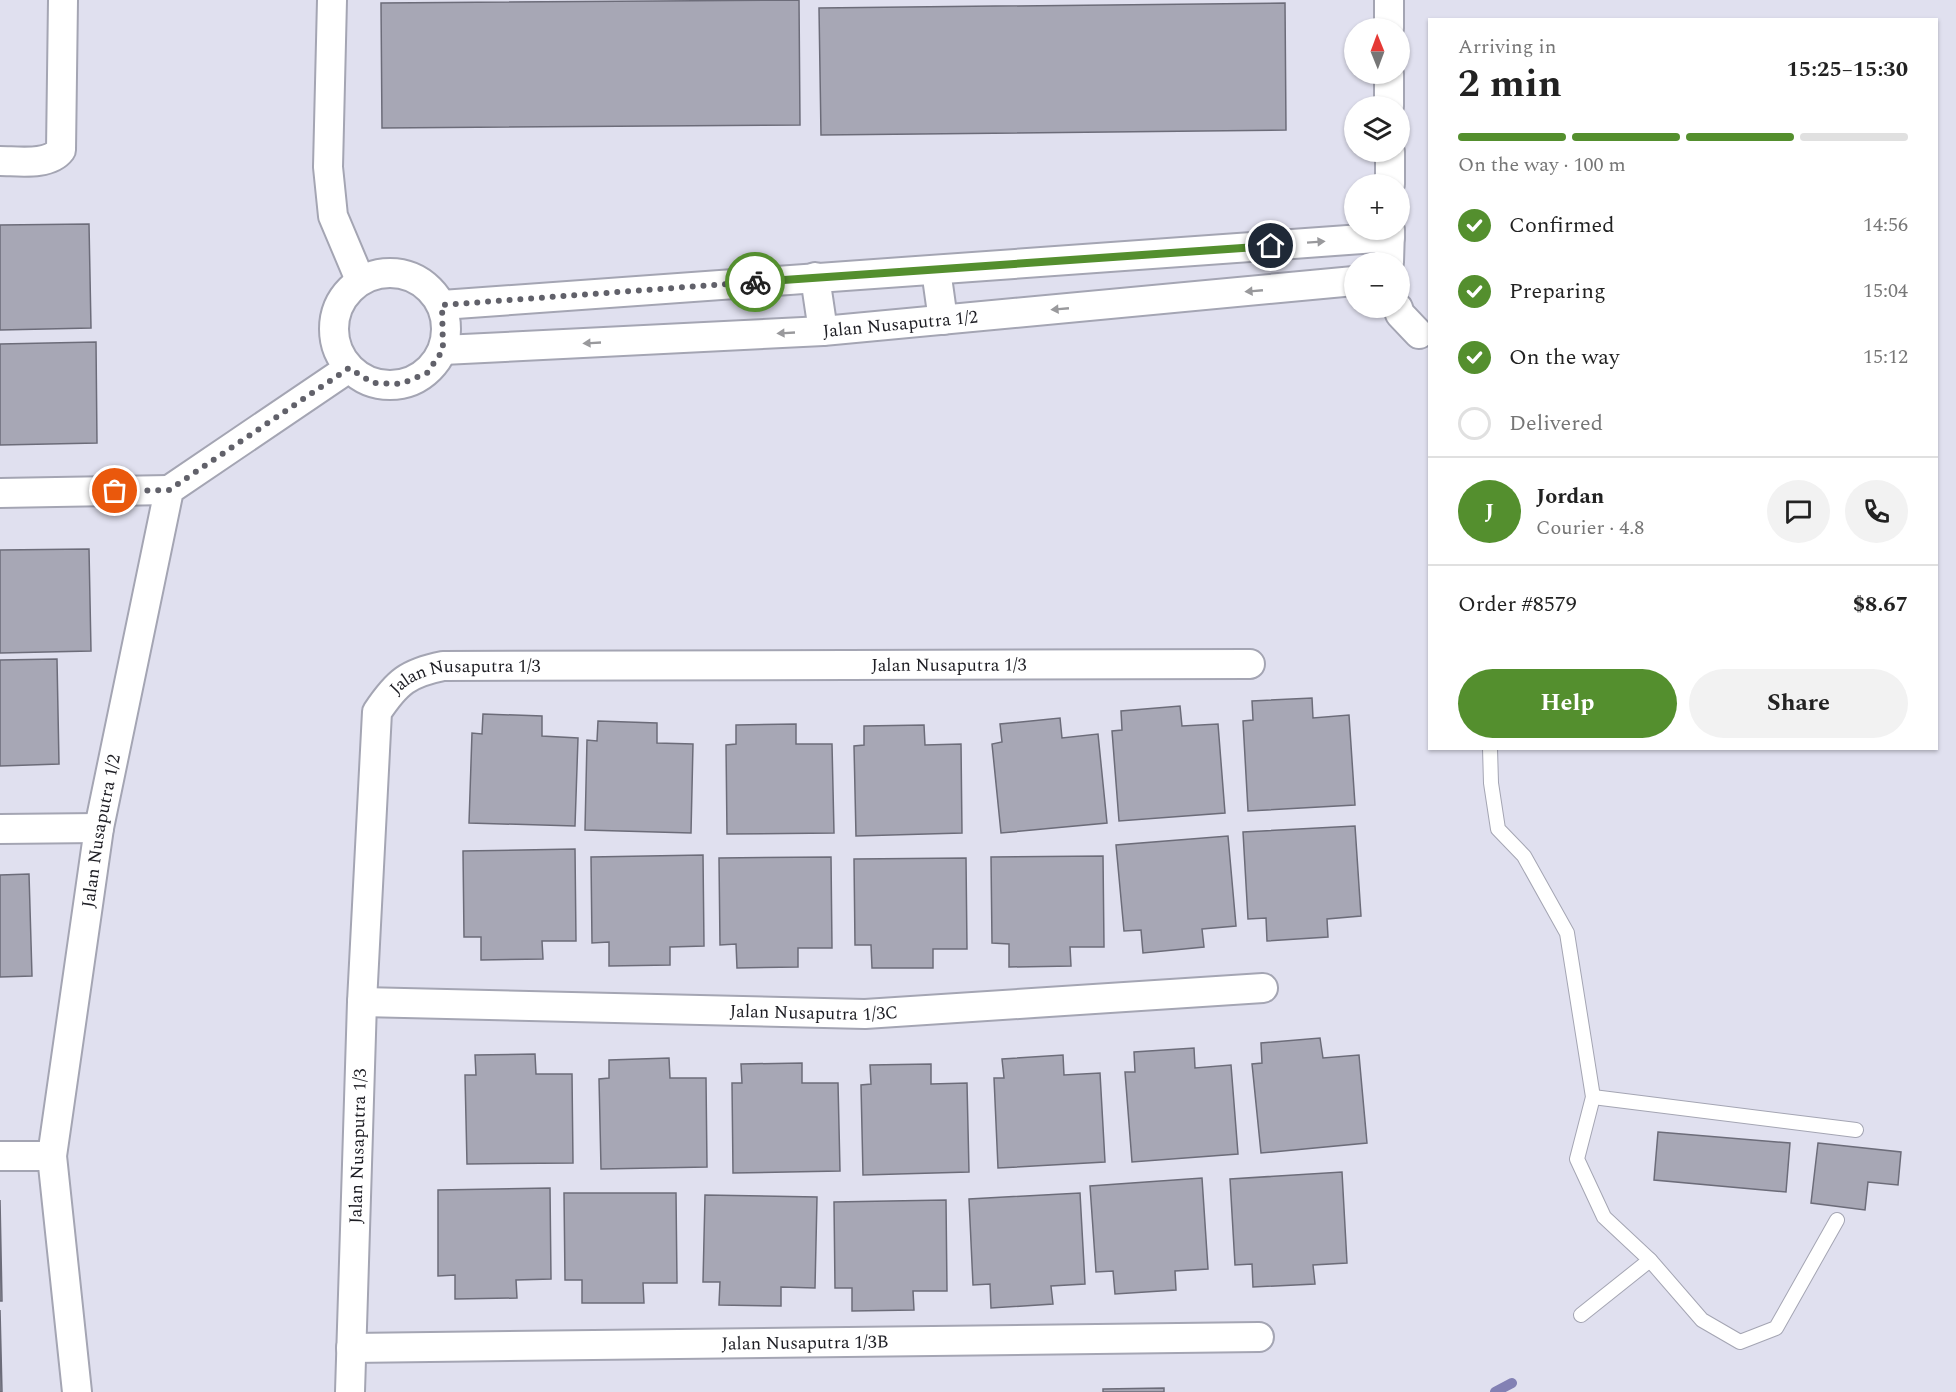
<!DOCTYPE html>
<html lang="en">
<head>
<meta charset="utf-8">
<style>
	body { margin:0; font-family:Spectral,serif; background:#f2f2f2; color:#222; height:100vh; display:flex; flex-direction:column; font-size:22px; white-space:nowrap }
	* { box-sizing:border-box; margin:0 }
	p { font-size:20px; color:#767676 }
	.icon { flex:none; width:33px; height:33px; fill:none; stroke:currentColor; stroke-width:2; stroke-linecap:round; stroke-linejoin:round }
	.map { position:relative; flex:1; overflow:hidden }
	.details { position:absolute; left:1428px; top:18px; width:510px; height:732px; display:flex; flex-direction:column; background:#fff; border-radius:0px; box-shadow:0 2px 4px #0004 }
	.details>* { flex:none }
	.needle { width:39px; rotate:359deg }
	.controls { position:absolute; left:1344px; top:18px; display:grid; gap:12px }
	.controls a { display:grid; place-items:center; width:66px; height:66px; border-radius:50%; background:#fff; box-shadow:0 2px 4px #0004; font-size:30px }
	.pin { position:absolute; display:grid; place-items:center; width:51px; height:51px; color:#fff; margin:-26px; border:3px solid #fff; border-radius:50%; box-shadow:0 2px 6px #0007 }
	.courier { position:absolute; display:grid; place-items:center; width:60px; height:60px; margin:-30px; border:4px solid #548f2e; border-radius:50%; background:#fff; color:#222; box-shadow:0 2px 8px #0007 }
	.head em { font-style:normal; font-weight:700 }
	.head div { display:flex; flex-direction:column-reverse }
	.head { display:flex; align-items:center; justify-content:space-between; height:102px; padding:0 30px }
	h1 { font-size:39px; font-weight:700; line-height:45px }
	.bar { display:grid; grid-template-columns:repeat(4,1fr); gap:9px 6px; align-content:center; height:72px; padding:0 30px }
	.bar i { height:8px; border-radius:4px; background:#e0e0e0 }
	.bar .selected { background:#548f2e }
	.bar p { grid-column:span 4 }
	.line { display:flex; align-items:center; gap:15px; padding:0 30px; border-top:2px solid #e0e0e0 }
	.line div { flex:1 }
	.round { display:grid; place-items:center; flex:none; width:63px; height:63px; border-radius:32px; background:#f2f2f2 }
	ol { padding:0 30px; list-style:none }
	li { display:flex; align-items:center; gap:18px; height:66px }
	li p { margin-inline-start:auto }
	li .icon { padding:6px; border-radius:50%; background:#548f2e; color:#fff; stroke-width:4 }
	li:last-child { color:#767676 }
	li i { width:33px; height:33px; border:3px solid #e0e0e0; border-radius:50% }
	.cta { display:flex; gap:12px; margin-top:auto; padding:12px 30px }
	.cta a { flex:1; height:69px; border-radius:36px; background:#548f2e; color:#fff; font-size:24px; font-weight:700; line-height:69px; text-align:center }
	.cta a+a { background:#f2f2f2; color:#222 }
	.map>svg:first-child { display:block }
</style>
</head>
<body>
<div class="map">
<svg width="1956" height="1392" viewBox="0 0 1956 1392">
	<rect width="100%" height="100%" fill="#e0e0ef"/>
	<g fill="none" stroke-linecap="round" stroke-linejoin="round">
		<path stroke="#8381b4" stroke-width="10" d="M1495 1392 1512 1383"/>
	</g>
	<g fill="#a7a7b5" stroke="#6c6c79" stroke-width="1.5">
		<path d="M799 0 800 125 382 128 381 3Z"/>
		<path d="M1285 3 1286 130 821 135 819 8Z"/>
		<path d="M89 224 91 328 0 330V225Z"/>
		<path d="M96 342 97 443 0 445V344Z"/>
		<path d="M89 549 91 651 0 653V550Z"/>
		<path d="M57 659 59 764 0 766V660Z"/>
		<path d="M1312 698 1313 718 1349 715 1355 805 1248 811 1243 721 1253 720 1252 701Z"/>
		<path d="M1180 706 1182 726 1218 724 1225 813 1119 821 1112 731 1122 730 1121 711Z"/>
		<path d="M483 714 542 716V736L578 738 575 826 469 823 472 733 482 734Z"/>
		<path d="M1060 718 1062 738 1098 734 1107 823 1001 833 992 744 1002 742 1000 724Z"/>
		<path d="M598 721 657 723V743L693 744 691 833 585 830 587 740 597 741Z"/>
		<path d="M796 724V744H832L834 833 727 834 726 745 736 744V725Z"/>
		<path d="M924 725 925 745 961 744 962 833 856 836 854 746 864 745V726Z"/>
		<path d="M1355 826 1361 916 1327 919 1328 937 1267 941 1266 918 1248 919 1243 832Z"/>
		<path d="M1228 836 1236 926 1202 929 1204 947 1143 953 1141 930 1124 931 1116 845Z"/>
		<path d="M575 849 576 941H542L543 959 481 960V937H464L463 851Z"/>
		<path d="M703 855 704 946 670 947V965L609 966V942L592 943 591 857Z"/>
		<path d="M1103 856 1104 947H1070L1071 966 1009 967V944L992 943 991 857Z"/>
		<path d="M831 857 832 948H798V967L737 968 736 944 720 945 719 858Z"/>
		<path d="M966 858 967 949H933V968H872L871 945H855L854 859Z"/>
		<path d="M29 874 32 976 0 977V875Z"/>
		<path d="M1320 1038 1323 1058 1359 1055 1367 1143 1261 1153 1252 1064 1262 1063 1261 1043Z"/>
		<path d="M1194 1048 1195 1068 1231 1065 1238 1154 1132 1162 1125 1072H1135L1134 1052Z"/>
		<path d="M535 1054 536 1074H572L573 1163 467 1164 465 1075H476L475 1055Z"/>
		<path d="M1063 1055 1064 1075 1100 1073 1105 1162 998 1168 994 1078H1004L1002 1059Z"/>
		<path d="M669 1058 670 1078H706L707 1167 601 1169 599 1079 609 1078V1060Z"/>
		<path d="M802 1063V1083H838L840 1171 733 1173 732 1083H742L741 1064Z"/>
		<path d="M931 1064V1084L967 1083 969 1172 863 1175 861 1085 871 1084 870 1065Z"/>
		<path d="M1658 1132 1790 1143 1786 1192 1654 1180Z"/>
		<path d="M1818 1143 1901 1152 1898 1185 1868 1182 1865 1210 1811 1203Z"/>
		<path d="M1342 1172 1347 1263 1313 1265 1315 1284 1253 1287 1252 1264 1235 1265 1230 1179Z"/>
		<path d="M1202 1178 1208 1269 1175 1271 1176 1290 1115 1294 1113 1271 1096 1272 1090 1186Z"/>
		<path d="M550 1188 551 1279 516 1280 517 1298 455 1299V1275L438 1276V1190Z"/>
		<path d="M564 1193H676L677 1283H643L644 1303H582V1280H565Z"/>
		<path d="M1080 1193 1085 1284 1051 1286 1053 1304 991 1308 990 1284 973 1285 969 1199Z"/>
		<path d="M705 1195 817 1197 815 1288 781 1287V1306L719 1305 720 1282H703Z"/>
		<path d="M0 1200 2 1301H0Z"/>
		<path d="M946 1200 947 1291H913L914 1310 852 1311V1288H835L834 1202Z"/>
		<path d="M0 1310 2 1392H0Z"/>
		<path d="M1164 1388V1392H1103V1389Z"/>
	</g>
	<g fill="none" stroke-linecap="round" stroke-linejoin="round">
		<defs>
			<g id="lane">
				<path d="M1490 748 1491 783 1498 829 1524 856 1567 933 1593 1097 1577 1159 1604 1217 1650 1260 1581 1315"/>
				<path d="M1593 1097 1856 1130"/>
				<path d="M1650 1260 1702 1320 1740 1342 1776 1328 1837 1220"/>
			</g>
			<g id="street">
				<path d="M332 0 328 167 333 216 360 280"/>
				<path d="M1389 28V0"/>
				<path d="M1389 74V106"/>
				<path d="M1390 152V184"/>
				<path d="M0 161C18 161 49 166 61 150L63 0"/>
				<path d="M1389 262 1390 230"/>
				<path d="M936 270 943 320"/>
				<circle cx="390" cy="329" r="56"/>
				<path d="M815 277 823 331"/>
				<path d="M442 305 1390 237"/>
				<path d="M1398 308 1400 314 1419 334"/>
				<path id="s1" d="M443 350 823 331 1354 281"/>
				<path d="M0 493 169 490"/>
				<path d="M0 829 99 828"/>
				<path id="s2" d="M362 1002 865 1014 1263 988"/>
				<path d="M0 1156H52"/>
				<path id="s3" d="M351 1348 1259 1337"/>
				<path id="s4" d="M77 1392 52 1156 99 828 169 490 349 368"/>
				<path id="s5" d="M350 1392 362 1002 377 712C397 682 408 673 443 666L1250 664"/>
			</g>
		</defs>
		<use href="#lane" stroke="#a4a5b3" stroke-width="16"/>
		<use href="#street" stroke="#a4a5b3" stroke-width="32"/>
		<use href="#lane" stroke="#fff" stroke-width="14"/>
		<use href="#street" stroke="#fff" stroke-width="28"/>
	</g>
	<defs><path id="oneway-solid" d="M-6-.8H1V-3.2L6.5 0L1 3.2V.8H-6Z" transform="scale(1.5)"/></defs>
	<g fill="#99999c">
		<use href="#oneway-solid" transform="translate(1316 242) rotate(-4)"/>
		<use href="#oneway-solid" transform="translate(1254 291) rotate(175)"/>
		<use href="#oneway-solid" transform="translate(1060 309) rotate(175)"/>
		<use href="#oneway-solid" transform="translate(786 333) rotate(177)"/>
		<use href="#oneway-solid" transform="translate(592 343) rotate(177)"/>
	</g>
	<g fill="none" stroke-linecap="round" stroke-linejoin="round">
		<path stroke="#61616a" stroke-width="6" stroke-dasharray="0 10.8" d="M115 491 169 490 349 368 373 383 401 384 427 373 443 350 442 305 755 282"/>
		<path stroke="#548f2e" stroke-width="8" d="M755 282 1271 246"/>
	</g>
	<g text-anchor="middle" stroke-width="4.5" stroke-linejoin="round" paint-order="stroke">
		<g font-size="18" fill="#1d1d23" stroke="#fff">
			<text dy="6" stroke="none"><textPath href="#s1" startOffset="458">Jalan Nusaputra 1/2</textPath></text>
			<text dy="6" stroke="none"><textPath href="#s5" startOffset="1270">Jalan Nusaputra 1/3</textPath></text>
			<text dy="6" stroke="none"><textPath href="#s5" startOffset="784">Jalan Nusaputra 1/3</textPath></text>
			<text dy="6" stroke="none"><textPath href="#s4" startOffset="566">Jalan Nusaputra 1/2</textPath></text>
			<text dy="6" stroke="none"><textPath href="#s2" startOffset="452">Jalan Nusaputra 1/3C</textPath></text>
			<text dy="6" stroke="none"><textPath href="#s5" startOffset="246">Jalan Nusaputra 1/3</textPath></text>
			<text dy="6" stroke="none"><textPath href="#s3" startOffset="454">Jalan Nusaputra 1/3B</textPath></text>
		</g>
	</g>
</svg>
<div class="controls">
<a><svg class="needle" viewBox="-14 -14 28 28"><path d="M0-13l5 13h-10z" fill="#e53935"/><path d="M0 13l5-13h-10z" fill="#767676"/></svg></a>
<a><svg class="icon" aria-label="layers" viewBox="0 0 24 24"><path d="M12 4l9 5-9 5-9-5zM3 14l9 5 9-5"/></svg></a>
<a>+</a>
<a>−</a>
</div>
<div class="pin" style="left:115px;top:491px;background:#ea580c"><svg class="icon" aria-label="bag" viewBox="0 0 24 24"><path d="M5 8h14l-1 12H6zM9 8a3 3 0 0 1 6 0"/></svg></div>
<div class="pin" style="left:1271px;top:246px;background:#1f2937"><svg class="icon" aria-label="home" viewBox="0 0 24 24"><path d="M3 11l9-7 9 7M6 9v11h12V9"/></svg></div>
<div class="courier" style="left:755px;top:282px"><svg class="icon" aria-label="bike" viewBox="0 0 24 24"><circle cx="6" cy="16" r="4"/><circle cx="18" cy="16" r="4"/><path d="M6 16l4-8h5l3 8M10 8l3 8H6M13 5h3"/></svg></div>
<section class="details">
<div class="head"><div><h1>2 min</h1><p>Arriving in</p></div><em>15:25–15:30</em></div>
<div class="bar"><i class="selected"></i><i class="selected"></i><i class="selected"></i><i></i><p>On the way · 100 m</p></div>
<ol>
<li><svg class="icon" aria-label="check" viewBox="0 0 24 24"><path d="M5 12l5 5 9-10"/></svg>Confirmed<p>14:56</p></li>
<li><svg class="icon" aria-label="check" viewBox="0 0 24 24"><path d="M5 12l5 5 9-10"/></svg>Preparing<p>15:04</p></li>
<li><svg class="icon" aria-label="check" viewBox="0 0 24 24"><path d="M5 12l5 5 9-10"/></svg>On the way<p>15:12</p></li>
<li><i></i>Delivered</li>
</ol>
<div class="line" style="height:108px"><b class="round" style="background:#548f2e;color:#fff">J</b><div><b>Jordan</b><p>Courier · 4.8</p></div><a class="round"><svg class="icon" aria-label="chat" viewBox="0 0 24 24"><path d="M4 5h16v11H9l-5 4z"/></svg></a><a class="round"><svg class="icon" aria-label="phone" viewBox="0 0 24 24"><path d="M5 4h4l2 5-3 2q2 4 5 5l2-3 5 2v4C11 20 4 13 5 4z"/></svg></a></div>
<div class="line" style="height:78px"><div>Order #8579</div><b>$8.67</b></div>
<div class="cta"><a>Help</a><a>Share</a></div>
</section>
</div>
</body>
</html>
